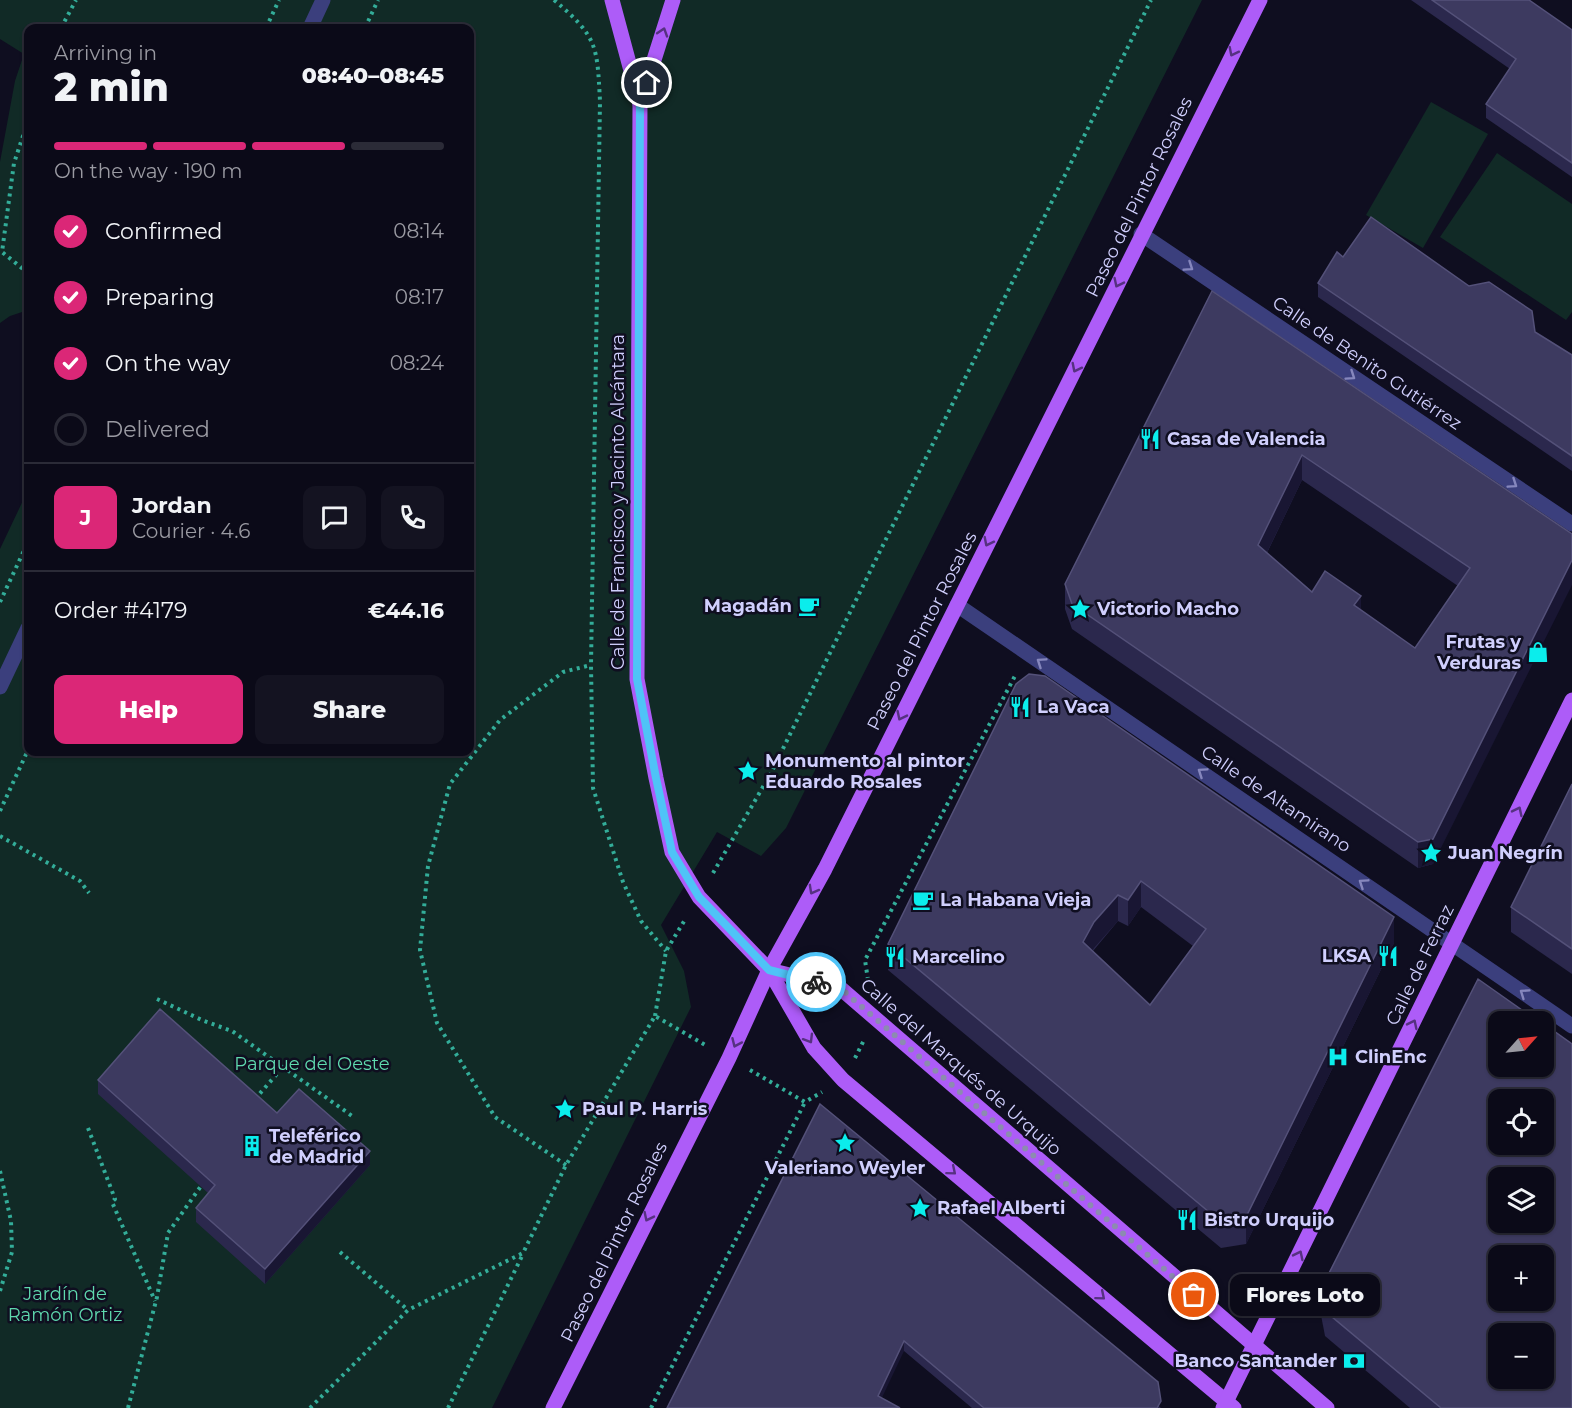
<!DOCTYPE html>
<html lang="en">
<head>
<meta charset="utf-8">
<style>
	body { margin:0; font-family:Montserrat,sans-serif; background:#141321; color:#f1f3f6; height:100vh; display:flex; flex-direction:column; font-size:22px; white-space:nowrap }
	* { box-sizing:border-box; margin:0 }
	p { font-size:20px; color:#9a9aa2 }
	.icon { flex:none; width:33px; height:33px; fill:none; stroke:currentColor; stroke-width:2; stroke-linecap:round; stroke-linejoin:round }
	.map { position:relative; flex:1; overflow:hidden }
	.side { position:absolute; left:24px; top:24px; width:450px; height:732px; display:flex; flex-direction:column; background:#0b0a18; border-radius:12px; box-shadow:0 2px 4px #0004,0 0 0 2px #2b2b37 }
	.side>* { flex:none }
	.needle { width:39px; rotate:63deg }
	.fabs { position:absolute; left:1488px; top:1011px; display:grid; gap:12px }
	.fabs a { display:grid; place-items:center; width:66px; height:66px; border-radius:12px; background:#0b0a18; box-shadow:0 2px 4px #0004,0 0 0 2px #2b2b37; font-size:30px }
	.pin { position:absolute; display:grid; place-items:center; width:51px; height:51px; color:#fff; margin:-26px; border:3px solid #fff; border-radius:50%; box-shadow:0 2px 6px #0007 }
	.courier { position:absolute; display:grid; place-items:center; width:60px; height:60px; margin:-30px; border:4px solid #4fc3f7; border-radius:50%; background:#fff; color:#222; box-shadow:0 2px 8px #0007 }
	.bubble { position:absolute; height:42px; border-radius:12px; background:#0b0a18; box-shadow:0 2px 4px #0004,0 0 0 2px #2b2b37; font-size:20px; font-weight:800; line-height:42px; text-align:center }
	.headline em { font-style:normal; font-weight:800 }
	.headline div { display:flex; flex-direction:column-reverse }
	.headline { display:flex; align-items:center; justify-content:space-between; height:102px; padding:0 30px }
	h1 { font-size:39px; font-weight:800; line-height:45px }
	.bar { display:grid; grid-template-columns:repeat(4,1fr); gap:9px 6px; align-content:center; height:72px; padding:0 30px }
	.bar i { height:8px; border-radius:4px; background:#2b2b37 }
	.bar .selected { background:#db2777 }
	.bar p { grid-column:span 4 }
	.line { display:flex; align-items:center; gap:15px; padding:0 30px; border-top:2px solid #2b2b37 }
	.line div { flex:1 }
	.round { display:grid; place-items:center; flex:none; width:63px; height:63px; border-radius:12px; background:#141321 }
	ol { padding:0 30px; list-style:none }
	li { display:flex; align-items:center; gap:18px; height:66px }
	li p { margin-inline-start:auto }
	li .icon { padding:6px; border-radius:50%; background:#db2777; color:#fff; stroke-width:4 }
	li:last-child { color:#9a9aa2 }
	li i { width:33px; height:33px; border:3px solid #2b2b37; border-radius:50% }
	.cta { display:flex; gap:12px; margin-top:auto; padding:12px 30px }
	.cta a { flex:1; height:69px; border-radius:12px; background:#db2777; color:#fff; font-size:24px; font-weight:800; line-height:69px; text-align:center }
	.cta a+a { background:#141321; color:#f1f3f6 }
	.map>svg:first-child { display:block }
</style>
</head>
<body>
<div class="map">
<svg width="1572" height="1408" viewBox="0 0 1572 1408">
	<rect width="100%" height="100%" fill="#0f0e20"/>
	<g fill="#112a26">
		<path d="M0 0H1202L786 828 761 856 717 832 661 925 684 971 691 1007 492 1408H0V549L28 490V752H470V28H28V310L10 316 0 323V162L15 81 24 54 0 39Z"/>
		<path d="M1431 102 1488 134 1423 248 1366 215Z"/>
		<path d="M1497 153 1572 204V312L1566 320 1440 237Z"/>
	</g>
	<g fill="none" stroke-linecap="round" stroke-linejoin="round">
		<g stroke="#33ad99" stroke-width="4" stroke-dasharray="3 4.5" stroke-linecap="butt">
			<path d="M554 0C598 37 597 46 600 101L591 665 593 788 623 882 641 921 666 951"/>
			<path d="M61 28 76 0"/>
			<path d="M266 28 279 0"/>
			<path d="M365 28 378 0"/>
			<path d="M28 121 14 163 2 252 28 273"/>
			<path d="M0 602 28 542"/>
			<path d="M0 811 28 750"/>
			<path d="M0 836 80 881 89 893"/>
			<path d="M713 873 771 773 1151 0"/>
			<path d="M868 980 865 960 1016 674"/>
			<path d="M157 999 204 1021 232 1031 355 1118"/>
			<path d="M655 1016 666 951 686 918"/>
			<path d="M855 1058 864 1040"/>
			<path d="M750 1070 805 1102 822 1092"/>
			<path d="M255 1099 283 1067"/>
			<path d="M88 1128 115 1199 112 1202 155 1301"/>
			<path d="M566 1165 495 1117 437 1023 420 950 428 866 450 784 500 720 563 672 591 665"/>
			<path d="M0 1171 11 1221 12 1252 0 1291"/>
			<path d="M340 1252 408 1310"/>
			<path d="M128 1408 157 1297 168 1233 201 1186"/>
			<path d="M310 1408 408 1310 523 1253 566 1165 655 1016 707 1046"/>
			<path d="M448 1408 523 1254"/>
			<path d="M651 1408 805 1102"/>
		</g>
		<g stroke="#3b3f7d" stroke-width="15">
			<path d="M310 28 323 0"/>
			<path d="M1141 234 1572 524"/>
			<path d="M957 605 1572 1026"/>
			<path d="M0 687 28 628"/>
		</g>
		<g stroke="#ad5cf8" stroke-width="15">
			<path d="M612 0 640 104 637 679 656 778 672 852 699 897 769 970 814 1048 843 1080 1234 1408"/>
			<path d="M640 104 673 0"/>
			<path d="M769 970 839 987 1327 1408"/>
			<path d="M553 1408 729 1058 769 970 825 869 1260 0"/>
			<path d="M1223 1408 1572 700"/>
		</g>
	</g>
	<g fill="#2b284d" fill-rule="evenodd">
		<path d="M1411 0H1529L1572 30V177L1486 118V104L1510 69Z"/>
		<path d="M1343 257 1469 286 1535 332 1572 355V471L1318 297V283Z"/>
		<path d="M1212 291 1572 534 1433 864 1418 868 1072 629 1065 609V584ZM1302 480 1458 586 1415 648 1361 610 1312 592 1267 553Z"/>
		<path d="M1016 684 1394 943 1246 1244 1221 1248 888 970V944ZM1141 907 1193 946 1150 1005 1093 951 1118 921 1128 926Z"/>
		<path d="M1572 784V974L1511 932V907Z"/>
		<path d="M98 1080 277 1113 370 1165 265 1284 196 1222V1208L208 1193 98 1094Z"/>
		<path d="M820 1104 1161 1408H972L904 1351 667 1408Z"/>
		<path d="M1321 1289 1572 1408H1410L1325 1336 1321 1315Z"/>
	</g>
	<g fill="#191633">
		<path d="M1302 455V480L1258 571V545Z"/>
		<path d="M1572 560V585L1433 864 1418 868V842Z"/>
		<path d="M1361 596V622L1354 605Z"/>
		<path d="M1141 881V907L1128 926V900Z"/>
		<path d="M1118 895V921L1094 948 1083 968V942L1094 922Z"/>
		<path d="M1394 917V943L1246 1244V1217Z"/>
		<path d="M370 1151V1165L265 1284V1269Z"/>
		<path d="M904 1341V1351L878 1406V1396Z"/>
	</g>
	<g fill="#3d3a60" stroke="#545179" stroke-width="1.5" fill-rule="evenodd">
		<path d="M1432 0H1529L1572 30V163L1486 104 1516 59Z"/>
		<path d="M1371 217 1469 286 1489 282 1532 311 1535 332 1572 355V456L1318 283 1337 252 1343 257Z"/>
		<path d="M1212 291 1572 534V560L1433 839 1418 842 1072 604 1065 584ZM1302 455 1470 568 1415 648 1354 605 1361 596 1325 571 1312 592 1258 545Z"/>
		<path d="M1029 674 1045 676 1394 917 1246 1217 1221 1222 888 944 1016 684ZM1141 881 1206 929 1150 1005 1083 942 1094 922 1118 895 1128 900Z"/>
		<path d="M1572 784V949L1511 907Z"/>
		<path d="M1478 979 1539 1022H1498V1066H1544V1024L1572 1044V1408H1441L1325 1311 1321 1289ZM1498 1100H1544V1144H1498ZM1498 1178H1544V1222H1498ZM1498 1256H1544V1300H1498ZM1498 1334H1544V1378H1498Z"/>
		<path d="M160 1009 277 1113 299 1089 370 1151 265 1269 196 1208 215 1185 98 1080Z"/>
		<path d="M820 1104 1158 1382 1161 1401 1157 1408H984L904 1341 878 1396 900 1408H667Z"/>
	</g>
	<defs><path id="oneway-chevron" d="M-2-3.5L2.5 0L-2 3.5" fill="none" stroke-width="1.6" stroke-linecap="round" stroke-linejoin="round" transform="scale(1.5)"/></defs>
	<g stroke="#563181">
		<use href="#oneway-chevron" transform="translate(663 32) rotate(-72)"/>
		<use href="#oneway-chevron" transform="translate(1233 52) rotate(117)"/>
		<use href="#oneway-chevron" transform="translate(1118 283) rotate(116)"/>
		<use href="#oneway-chevron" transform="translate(1076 368) rotate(117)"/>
		<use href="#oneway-chevron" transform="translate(988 542) rotate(117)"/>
		<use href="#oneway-chevron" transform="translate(901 716) rotate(116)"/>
		<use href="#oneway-chevron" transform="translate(1518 811) rotate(-64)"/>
		<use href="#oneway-chevron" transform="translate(813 890) rotate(119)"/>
		<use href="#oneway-chevron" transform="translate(1413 1024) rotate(-64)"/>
		<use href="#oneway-chevron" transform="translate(809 1039) rotate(59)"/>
		<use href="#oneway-chevron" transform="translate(736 1043) rotate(114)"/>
		<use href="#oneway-chevron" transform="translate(952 1171) rotate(40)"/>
		<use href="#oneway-chevron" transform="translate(648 1217) rotate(116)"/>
		<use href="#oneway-chevron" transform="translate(1299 1255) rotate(-64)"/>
		<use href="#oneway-chevron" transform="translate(1101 1296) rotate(40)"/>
	</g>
	<g stroke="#8687bd">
		<use href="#oneway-chevron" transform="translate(1189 267) rotate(34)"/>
		<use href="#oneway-chevron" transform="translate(1351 376) rotate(34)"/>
		<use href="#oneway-chevron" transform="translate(1513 484) rotate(34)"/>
		<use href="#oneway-chevron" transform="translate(1041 662) rotate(-146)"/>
		<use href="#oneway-chevron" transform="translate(1202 772) rotate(-146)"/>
		<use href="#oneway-chevron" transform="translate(1363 883) rotate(-146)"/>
		<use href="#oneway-chevron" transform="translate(1524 993) rotate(-145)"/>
	</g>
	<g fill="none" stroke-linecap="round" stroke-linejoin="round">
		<path stroke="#8c8bb0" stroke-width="6" stroke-dasharray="0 10.8" d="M816 982 839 987 1194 1295"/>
		<path stroke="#4fc3f7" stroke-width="8" d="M647 83 640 104 637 679 656 778 672 852 699 897 769 970 816 982"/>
	</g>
	<defs>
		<symbol id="restaurant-bare" viewBox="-9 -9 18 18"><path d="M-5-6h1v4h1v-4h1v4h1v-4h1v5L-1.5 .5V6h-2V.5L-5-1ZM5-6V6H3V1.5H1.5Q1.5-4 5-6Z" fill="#0bedec" stroke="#0f0e20" stroke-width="2.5" paint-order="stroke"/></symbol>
		<symbol id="cafe-bare" viewBox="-9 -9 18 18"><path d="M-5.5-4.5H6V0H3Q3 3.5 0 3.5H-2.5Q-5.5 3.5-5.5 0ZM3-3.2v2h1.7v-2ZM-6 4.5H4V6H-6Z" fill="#0bedec" stroke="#0f0e20" stroke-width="2.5" paint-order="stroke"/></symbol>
		<symbol id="sight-bare" viewBox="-9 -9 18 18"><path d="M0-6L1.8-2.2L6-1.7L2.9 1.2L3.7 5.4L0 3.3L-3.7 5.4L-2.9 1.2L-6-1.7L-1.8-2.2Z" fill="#0bedec" stroke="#0f0e20" stroke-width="2.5" paint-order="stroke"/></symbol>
		<symbol id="shop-bare" viewBox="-9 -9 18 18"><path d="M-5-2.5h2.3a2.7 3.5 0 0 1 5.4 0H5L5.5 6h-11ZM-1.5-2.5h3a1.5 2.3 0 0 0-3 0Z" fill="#0bedec" stroke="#0f0e20" stroke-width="2.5" paint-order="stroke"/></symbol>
		<symbol id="hospital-bare" viewBox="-9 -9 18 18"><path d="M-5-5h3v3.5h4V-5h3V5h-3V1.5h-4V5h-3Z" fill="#0bedec" stroke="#0f0e20" stroke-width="2.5" paint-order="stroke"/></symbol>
		<symbol id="building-bare" viewBox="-9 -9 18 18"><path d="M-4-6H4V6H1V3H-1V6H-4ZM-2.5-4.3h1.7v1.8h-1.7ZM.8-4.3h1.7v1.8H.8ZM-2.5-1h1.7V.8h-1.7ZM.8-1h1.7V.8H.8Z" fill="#0bedec" stroke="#0f0e20" stroke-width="2.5" paint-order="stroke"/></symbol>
		<symbol id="bank-bare" viewBox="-9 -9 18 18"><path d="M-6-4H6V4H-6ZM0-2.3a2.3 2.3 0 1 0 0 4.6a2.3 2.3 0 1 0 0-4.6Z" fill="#0bedec" stroke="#0f0e20" stroke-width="2.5" paint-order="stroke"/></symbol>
	</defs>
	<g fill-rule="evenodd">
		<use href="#restaurant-bare" x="1135" y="424" width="30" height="30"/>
		<use href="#cafe-bare" x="794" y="591" width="30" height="30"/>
		<use href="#sight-bare" x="1065" y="594" width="30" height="30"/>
		<use href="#shop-bare" x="1523" y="637" width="30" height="30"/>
		<use href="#restaurant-bare" x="1005" y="692" width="30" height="30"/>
		<use href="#sight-bare" x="733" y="756" width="30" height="30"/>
		<use href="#sight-bare" x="1416" y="838" width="30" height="30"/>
		<use href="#cafe-bare" x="908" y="885" width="30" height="30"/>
		<use href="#restaurant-bare" x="1373" y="941" width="30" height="30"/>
		<use href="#restaurant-bare" x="880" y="942" width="30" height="30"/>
		<use href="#hospital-bare" x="1323" y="1042" width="30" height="30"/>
		<use href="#sight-bare" x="550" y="1094" width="30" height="30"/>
		<use href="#sight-bare" x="830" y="1128" width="30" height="30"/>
		<use href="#building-bare" x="237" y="1131" width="30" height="30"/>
		<use href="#sight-bare" x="905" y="1193" width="30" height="30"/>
		<use href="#restaurant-bare" x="1172" y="1205" width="30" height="30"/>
		<use href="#bank-bare" x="1339" y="1346" width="30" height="30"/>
	</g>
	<g text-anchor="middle" stroke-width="5" stroke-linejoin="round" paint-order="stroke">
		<g font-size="18" fill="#d0cffd" stroke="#0f0e20">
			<text transform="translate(1139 197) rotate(-64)" y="6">Paseo del Pintor Rosales</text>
			<text transform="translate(1367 363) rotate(34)" y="6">Calle de Benito Gutiérrez</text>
			<text transform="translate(618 502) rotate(-90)" y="6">Calle de Francisco y Jacinto Alcántara</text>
			<text transform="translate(922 631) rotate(-63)" y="6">Paseo del Pintor Rosales</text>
			<text transform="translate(1276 799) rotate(34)" y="6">Calle de Altamirano</text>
			<text transform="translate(1420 965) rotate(-64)" y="6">Calle de Ferraz</text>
			<text transform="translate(961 1067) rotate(41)" y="6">Calle del Marqués de Urquijo</text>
			<text transform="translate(614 1242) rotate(-64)" y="6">Paseo del Pintor Rosales</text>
		</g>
		<g font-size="18" font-weight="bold" fill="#d0cffd" stroke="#0f0e20" text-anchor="start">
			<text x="1167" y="445">Casa de Valencia</text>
			<text x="792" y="612" text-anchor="end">Magadán</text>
			<text x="1097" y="615">Victorio Macho</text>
			<text x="1521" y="648" text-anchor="end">Frutas y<tspan x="1521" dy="21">Verduras</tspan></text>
			<text x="1037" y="713">La Vaca</text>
			<text x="765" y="767">Monumento al pintor<tspan x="765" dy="21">Eduardo Rosales</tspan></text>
			<text x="1448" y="859">Juan Negrín</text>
			<text x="940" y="906">La Habana Vieja</text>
			<text x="1371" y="962" text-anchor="end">LKSA</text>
			<text x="912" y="963">Marcelino</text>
			<text x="1355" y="1063">ClinEnc</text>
			<text x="582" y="1115">Paul P. Harris</text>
			<text x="269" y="1142">Teleférico<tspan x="269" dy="21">de Madrid</tspan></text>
			<text x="845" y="1174" text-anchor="middle">Valeriano Weyler</text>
			<text x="937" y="1214">Rafael Alberti</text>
			<text x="1204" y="1226">Bistro Urquijo</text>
			<text x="1337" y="1367" text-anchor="end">Banco Santander</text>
		</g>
		<g font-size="18" fill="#5fd9ae" stroke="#0f0e20">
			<text x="312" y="1070">Parque del Oeste</text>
			<text x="65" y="1300">Jardín de<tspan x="65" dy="21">Ramón Ortiz</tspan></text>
		</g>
	</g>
</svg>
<div class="fabs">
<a><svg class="needle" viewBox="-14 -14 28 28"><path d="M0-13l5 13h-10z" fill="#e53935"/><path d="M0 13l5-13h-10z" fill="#9a9aa2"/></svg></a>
<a><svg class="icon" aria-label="locate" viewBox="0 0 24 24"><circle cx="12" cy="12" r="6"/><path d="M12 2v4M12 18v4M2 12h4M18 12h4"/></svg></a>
<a><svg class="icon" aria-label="layers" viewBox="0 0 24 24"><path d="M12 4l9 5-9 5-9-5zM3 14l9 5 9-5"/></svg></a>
<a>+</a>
<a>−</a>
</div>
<div class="pin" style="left:1194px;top:1295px;background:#ea580c"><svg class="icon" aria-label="bag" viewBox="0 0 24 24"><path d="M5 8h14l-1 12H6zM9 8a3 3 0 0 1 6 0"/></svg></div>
<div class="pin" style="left:647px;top:83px;background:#1f2937"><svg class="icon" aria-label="home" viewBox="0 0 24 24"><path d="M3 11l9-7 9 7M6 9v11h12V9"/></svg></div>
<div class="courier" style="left:816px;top:982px"><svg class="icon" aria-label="bike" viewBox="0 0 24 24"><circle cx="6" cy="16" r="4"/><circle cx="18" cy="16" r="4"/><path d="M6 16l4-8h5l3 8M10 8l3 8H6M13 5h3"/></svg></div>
<div class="bubble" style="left:1230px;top:1274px;width:150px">Flores Loto</div>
<section class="side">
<div class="headline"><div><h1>2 min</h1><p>Arriving in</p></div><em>08:40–08:45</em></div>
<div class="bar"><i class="selected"></i><i class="selected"></i><i class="selected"></i><i></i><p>On the way · 190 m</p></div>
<ol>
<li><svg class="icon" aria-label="check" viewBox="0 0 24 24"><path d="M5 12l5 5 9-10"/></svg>Confirmed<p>08:14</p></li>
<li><svg class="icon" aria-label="check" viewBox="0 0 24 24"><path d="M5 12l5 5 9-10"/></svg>Preparing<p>08:17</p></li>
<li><svg class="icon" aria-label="check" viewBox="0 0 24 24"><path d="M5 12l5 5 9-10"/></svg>On the way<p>08:24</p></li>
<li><i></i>Delivered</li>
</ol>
<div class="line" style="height:108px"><b class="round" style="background:#db2777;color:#fff">J</b><div><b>Jordan</b><p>Courier · 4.6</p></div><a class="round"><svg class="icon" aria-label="chat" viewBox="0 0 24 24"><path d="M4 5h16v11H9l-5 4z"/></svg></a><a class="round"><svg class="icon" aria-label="phone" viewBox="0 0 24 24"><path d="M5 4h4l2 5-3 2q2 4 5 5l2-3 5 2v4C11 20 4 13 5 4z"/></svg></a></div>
<div class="line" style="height:78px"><div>Order #4179</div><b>€44.16</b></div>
<div class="cta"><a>Help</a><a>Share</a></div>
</section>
</div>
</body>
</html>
